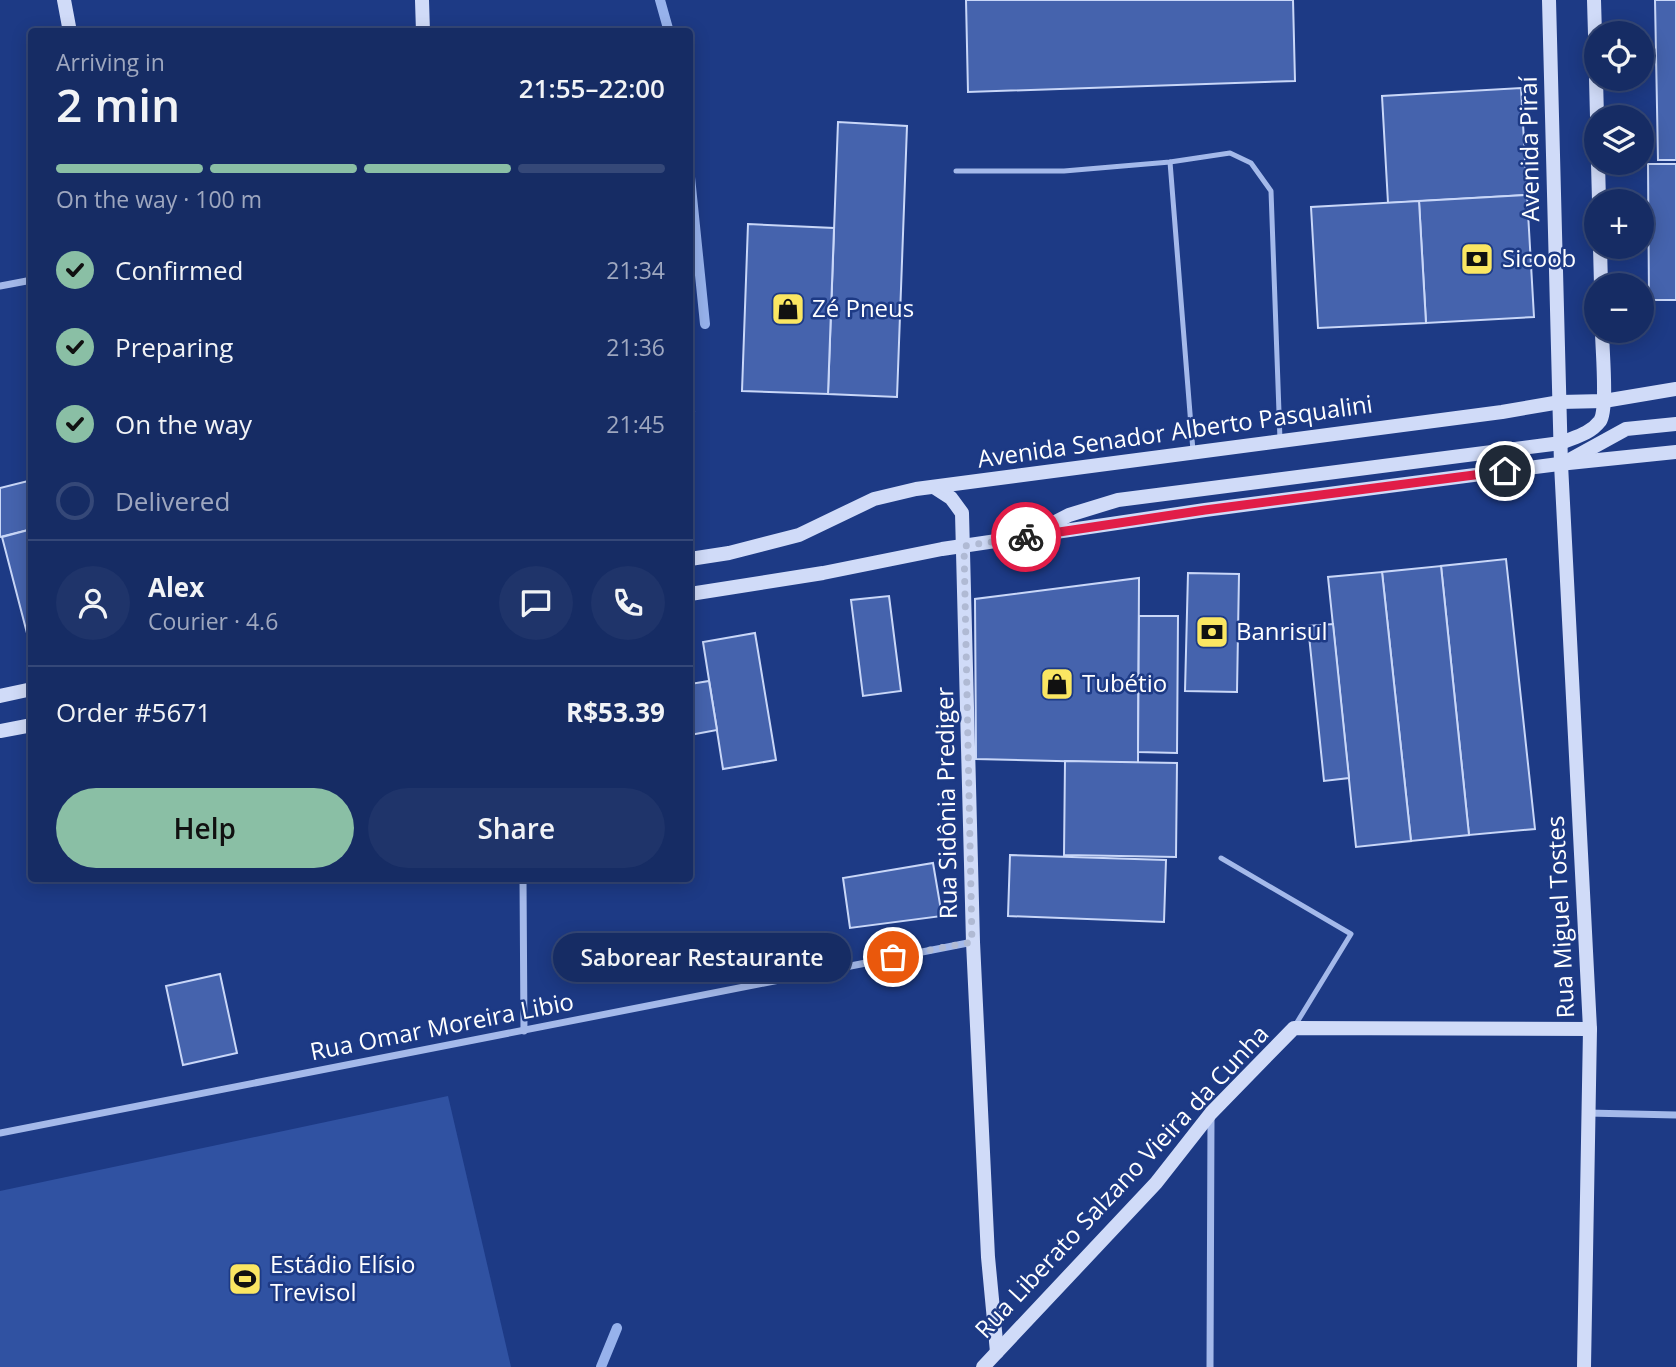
<!DOCTYPE html>
<html lang="en">
<head>
<meta charset="utf-8">
<style>
	body { margin:0; font-family:"Open Sans",sans-serif; background:#1f346a; color:#f1f3f6; height:100vh; display:flex; flex-direction:column; font-size:26px; white-space:nowrap }
	* { box-sizing:border-box; margin:0 }
	p { font-size:23px; color:#9ea7bf }
	.icon { flex:none; width:38px; height:38px; fill:none; stroke:currentColor; stroke-width:2; stroke-linecap:round; stroke-linejoin:round }
	.map { position:relative; flex:1; overflow:hidden }
	.drawer { position:absolute; left:28px; top:28px; width:665px; height:854px; display:flex; flex-direction:column; background:#162c64; border-radius:7px; box-shadow:0 4px 18px #0003,0 0 0 2px #354878 }
	.drawer>* { flex:none }
	.buttons { position:absolute; left:1584px; top:21px; display:grid; gap:14px }
	.buttons a { display:grid; place-items:center; width:70px; height:70px; border-radius:50%; background:#162c64; box-shadow:0 4px 18px #0003,0 0 0 2px #354878; font-size:35px }
	.pin { position:absolute; display:grid; place-items:center; width:60px; height:60px; color:#fff; margin:-30px; border:4px solid #fff; border-radius:50%; box-shadow:0 2px 7px #0007 }
	.courier { position:absolute; display:grid; place-items:center; width:70px; height:70px; margin:-35px; border:5px solid #e11d48; border-radius:50%; background:#fff; color:#222; box-shadow:0 2px 9px #0007 }
	.bubble { position:absolute; height:49px; border-radius:24px; background:#162c64; box-shadow:0 4px 18px #0003,0 0 0 2px #354878; font-size:23px; font-weight:600; line-height:49px; text-align:center }
	.summary em { font-style:normal; font-weight:600 }
	.summary div { display:flex; flex-direction:column-reverse }
	.summary { display:flex; align-items:center; justify-content:space-between; height:119px; padding:0 28px }
	h1 { font-size:46px; font-weight:600; line-height:52px }
	.bar { display:grid; grid-template-columns:repeat(4,1fr); gap:10px 7px; align-content:center; height:84px; padding:0 28px }
	.bar i { height:9px; border-radius:5px; background:#354878 }
	.bar .current { background:#8abfa5 }
	.bar p { grid-column:span 4 }
	.line { display:flex; align-items:center; gap:18px; padding:0 28px; border-top:2px solid #354878 }
	.line div { flex:1 }
	.round { display:grid; place-items:center; flex:none; width:74px; height:74px; border-radius:37px; background:#1f346a }
	ol { padding:0 28px; list-style:none }
	li { display:flex; align-items:center; gap:21px; height:77px }
	li p { margin-inline-start:auto }
	li .icon { padding:7px; border-radius:50%; background:#8abfa5; color:#111; stroke-width:4 }
	li:last-child { color:#9ea7bf }
	li i { width:38px; height:38px; border:4px solid #354878; border-radius:50% }
	.button { display:flex; gap:14px; margin-top:auto; padding:14px 28px }
	.button a { flex:1; height:80px; border-radius:42px; background:#8abfa5; color:#111; font-size:28px; font-weight:600; line-height:80px; text-align:center }
	.button a+a { background:#1f346a; color:#f1f3f6 }
	.map>svg:first-child { display:block }
</style>
</head>
<body>
<div class="map">
<svg width="1676" height="1367" viewBox="0 0 1676 1367">
	<rect width="100%" height="100%" fill="#1d3a85"/>
	<path fill="#3052a2" d="M448 1096 511 1367H0V1191Z"/>
	<g fill="none" stroke-linecap="round" stroke-linejoin="round">
		<g stroke="#97b2ec" stroke-width="10">
			<path d="M660 0 669 32"/>
			<path d="M690 177 705 324"/>
			<path d="M601 1367 617 1328"/>
		</g>
	</g>
	<g fill="#4563ad" stroke="#c9d7f8" stroke-width="2">
		<path d="M966 0H1293L1295 81 968 92Z"/>
		<path d="M1655 0H1676V160H1658Z"/>
		<path d="M1521 88 1527 195 1388 203 1382 96Z"/>
		<path d="M838 122 907 126 897 397 828 394Z"/>
		<path d="M1648 164H1676V300H1649Z"/>
		<path d="M1527 195 1534 317 1426 323 1419 201Z"/>
		<path d="M1419 201 1426 323 1318 328 1311 207Z"/>
		<path d="M748 224 834 228 828 394 742 391Z"/>
		<path d="M690 365 694 411H690Z"/>
		<path d="M32 480V529L0 537V488Z"/>
		<path d="M32 529V636L28 637 2 537Z"/>
		<path d="M1506 559 1535 829 1469 835 1441 566Z"/>
		<path d="M1441 566 1469 835 1411 841 1382 572Z"/>
		<path d="M1382 572 1411 841 1356 847 1328 577Z"/>
		<path d="M1188 573 1239 574 1237 692 1185 691Z"/>
		<path d="M1139 578 1138 763 976 759 975 599Z"/>
		<path d="M889 596 901 691 863 696 851 600Z"/>
		<path d="M1139 616H1178L1177 753 1138 752Z"/>
		<path d="M1333 624 1349 778 1324 781 1308 626Z"/>
		<path d="M755 633 776 760 723 769 703 642Z"/>
		<path d="M709 681 717 730 690 735V684Z"/>
		<path d="M1065 761 1177 763 1176 857 1064 855Z"/>
		<path d="M1010 855 1166 860 1164 922 1008 916Z"/>
		<path d="M933 863 942 916 850 928 843 878Z"/>
		<path d="M220 974 237 1053 183 1065 166 986Z"/>
	</g>
	<g fill="none" stroke-linecap="round" stroke-linejoin="round">
		<g stroke="#a4b9ea" stroke-width="5">
			<path d="M1170 162 1193 451"/>
			<path d="M956 171H1064L1170 162 1230 153 1251 163 1271 191 1280 440"/>
			<path d="M1221 858 1351 934 1296 1024"/>
		</g>
		<g stroke="#a4b9ea" stroke-width="7">
			<path d="M0 286 32 280"/>
			<path d="M523 878 524 1031"/>
			<path d="M1587 1113 1676 1115"/>
			<path d="M0 1133 973 942"/>
			<path d="M1210 1367 1211 1117"/>
		</g>
		<g stroke="#d0dbf8" stroke-width="14">
			<path d="M64 0 70 32"/>
			<path d="M422 0 423 32"/>
			<path d="M1549 0 1561 464 1590 1029 1584 1367"/>
			<path d="M1594 0 1596 69"/>
			<path d="M1596 79 1597 117"/>
			<path d="M1598 163 1599 201"/>
			<path d="M1600 247 1601 285"/>
			<path d="M1566 462 1626 429 1676 424"/>
			<path d="M934 487 951 498 962 513 973 942 988 1257 997 1352"/>
			<path d="M1036 532 1069 515 1118 500 1561 443C1575 437 1590 434 1600 421 1608 409 1602 348 1602 331"/>
			<path d="M690 559 729 553 799 535 874 499 916 489 1502 412 1560 402 1604 401 1676 389"/>
			<path d="M690 594 823 573 942 549 1205 510 1559 464 1676 452"/>
			<path d="M0 696 32 689"/>
			<path d="M0 731 32 725"/>
			<path d="M983 1367 1156 1183 1211 1113 1294 1028 1590 1029"/>
		</g>
	</g>
	<g fill="none" stroke-linecap="round" stroke-linejoin="round">
		<path stroke="#b0bad4" stroke-width="7" stroke-dasharray="0 12.6" d="M893 957 972 942 964 546 1026 537"/>
		<path stroke="#e11d48" stroke-width="9" d="M1026 537 1205 510 1505 471"/>
	</g>
	<defs>
		<symbol id="bank-square" viewBox="-11 -11 22 22"><rect x="-9" y="-9" width="18" height="18" rx="4" fill="#fae662" stroke="#1d3a85"/><path d="M-6-4H6V4H-6ZM0-2.3a2.3 2.3 0 1 0 0 4.6a2.3 2.3 0 1 0 0-4.6Z" fill="#111"/></symbol>
		<symbol id="shop-square" viewBox="-11 -11 22 22"><rect x="-9" y="-9" width="18" height="18" rx="4" fill="#fae662" stroke="#1d3a85"/><path d="M-5-2.5h2.3a2.7 3.5 0 0 1 5.4 0H5L5.5 6h-11ZM-1.5-2.5h3a1.5 2.3 0 0 0-3 0Z" fill="#111"/></symbol>
		<symbol id="stadium-square" viewBox="-11 -11 22 22"><rect x="-9" y="-9" width="18" height="18" rx="4" fill="#fae662" stroke="#1d3a85"/><path d="M0-5a6.5 5 0 1 0 0 10a6.5 5 0 1 0 0-10ZM-3.5-1.8h7v3.6h-7Z" fill="#111"/></symbol>
	</defs>
	<g fill-rule="evenodd">
		<use href="#bank-square" x="1458" y="240" width="38" height="38"/>
		<use href="#shop-square" x="769" y="290" width="38" height="38"/>
		<use href="#bank-square" x="1193" y="613" width="38" height="38"/>
		<use href="#shop-square" x="1038" y="665" width="38" height="38"/>
		<use href="#stadium-square" x="226" y="1260" width="38" height="38"/>
	</g>
	<g text-anchor="middle" stroke-width="5" stroke-linejoin="round" paint-order="stroke">
		<g font-size="24" fill="#fff" stroke="#1d3a85">
			<text transform="translate(1530 149) rotate(-91)" y="8">Avenida Piraí</text>
			<text transform="translate(1175 432) rotate(-8)" y="8">Avenida Senador Alberto Pasqualini</text>
			<text transform="translate(947 803) rotate(-91)" y="8">Rua Sidônia Prediger</text>
			<text transform="translate(1561 917) rotate(-93)" y="8">Rua Miguel Tostes</text>
			<text transform="translate(442 1027) rotate(-11)" y="8">Rua Omar Moreira Libio</text>
			<text transform="translate(1122 1182) rotate(-47)" y="8">Rua Liberato Salzano Vieira da Cunha</text>
		</g>
		<g font-size="24" fill="#fff" stroke="#1d3a85" text-anchor="start">
			<text x="1502" y="267">Sicoob</text>
			<text x="812" y="317">Zé Pneus</text>
			<text x="1236" y="640">Banrisul</text>
			<text x="1082" y="692">Tubétio</text>
			<text x="270" y="1273">Estádio Elísio<tspan x="270" dy="28">Trevisol</tspan></text>
		</g>
	</g>
</svg>
<div class="buttons">
<a><svg class="icon" aria-label="locate" viewBox="0 0 24 24"><circle cx="12" cy="12" r="6"/><path d="M12 2v4M12 18v4M2 12h4M18 12h4"/></svg></a>
<a><svg class="icon" aria-label="layers" viewBox="0 0 24 24"><path d="M12 4l9 5-9 5-9-5zM3 14l9 5 9-5"/></svg></a>
<a>+</a>
<a>−</a>
</div>
<div class="pin" style="left:893px;top:957px;background:#ea580c"><svg class="icon" aria-label="bag" viewBox="0 0 24 24"><path d="M5 8h14l-1 12H6zM9 8a3 3 0 0 1 6 0"/></svg></div>
<div class="pin" style="left:1505px;top:471px;background:#1f2937"><svg class="icon" aria-label="home" viewBox="0 0 24 24"><path d="M3 11l9-7 9 7M6 9v11h12V9"/></svg></div>
<div class="courier" style="left:1026px;top:537px"><svg class="icon" aria-label="bike" viewBox="0 0 24 24"><circle cx="6" cy="16" r="4"/><circle cx="18" cy="16" r="4"/><path d="M6 16l4-8h5l3 8M10 8l3 8H6M13 5h3"/></svg></div>
<div class="bubble" style="left:553px;top:933px;width:298px">Saborear Restaurante</div>
<section class="drawer">
<div class="summary"><div><h1>2 min</h1><p>Arriving in</p></div><em>21:55–22:00</em></div>
<div class="bar"><i class="current"></i><i class="current"></i><i class="current"></i><i></i><p>On the way · 100 m</p></div>
<ol>
<li><svg class="icon" aria-label="check" viewBox="0 0 24 24"><path d="M5 12l5 5 9-10"/></svg>Confirmed<p>21:34</p></li>
<li><svg class="icon" aria-label="check" viewBox="0 0 24 24"><path d="M5 12l5 5 9-10"/></svg>Preparing<p>21:36</p></li>
<li><svg class="icon" aria-label="check" viewBox="0 0 24 24"><path d="M5 12l5 5 9-10"/></svg>On the way<p>21:45</p></li>
<li><i></i>Delivered</li>
</ol>
<div class="line" style="height:126px"><a class="round"><svg class="icon" aria-label="person" viewBox="0 0 24 24"><circle cx="12" cy="8" r="4"/><path d="M4 21q1-7 8-7t8 7"/></svg></a><div><b>Alex</b><p>Courier · 4.6</p></div><a class="round"><svg class="icon" aria-label="chat" viewBox="0 0 24 24"><path d="M4 5h16v11H9l-5 4z"/></svg></a><a class="round"><svg class="icon" aria-label="phone" viewBox="0 0 24 24"><path d="M5 4h4l2 5-3 2q2 4 5 5l2-3 5 2v4C11 20 4 13 5 4z"/></svg></a></div>
<div class="line" style="height:91px"><div>Order #5671</div><b>R$53.39</b></div>
<div class="button"><a>Help</a><a>Share</a></div>
</section>
</div>
</body>
</html>
